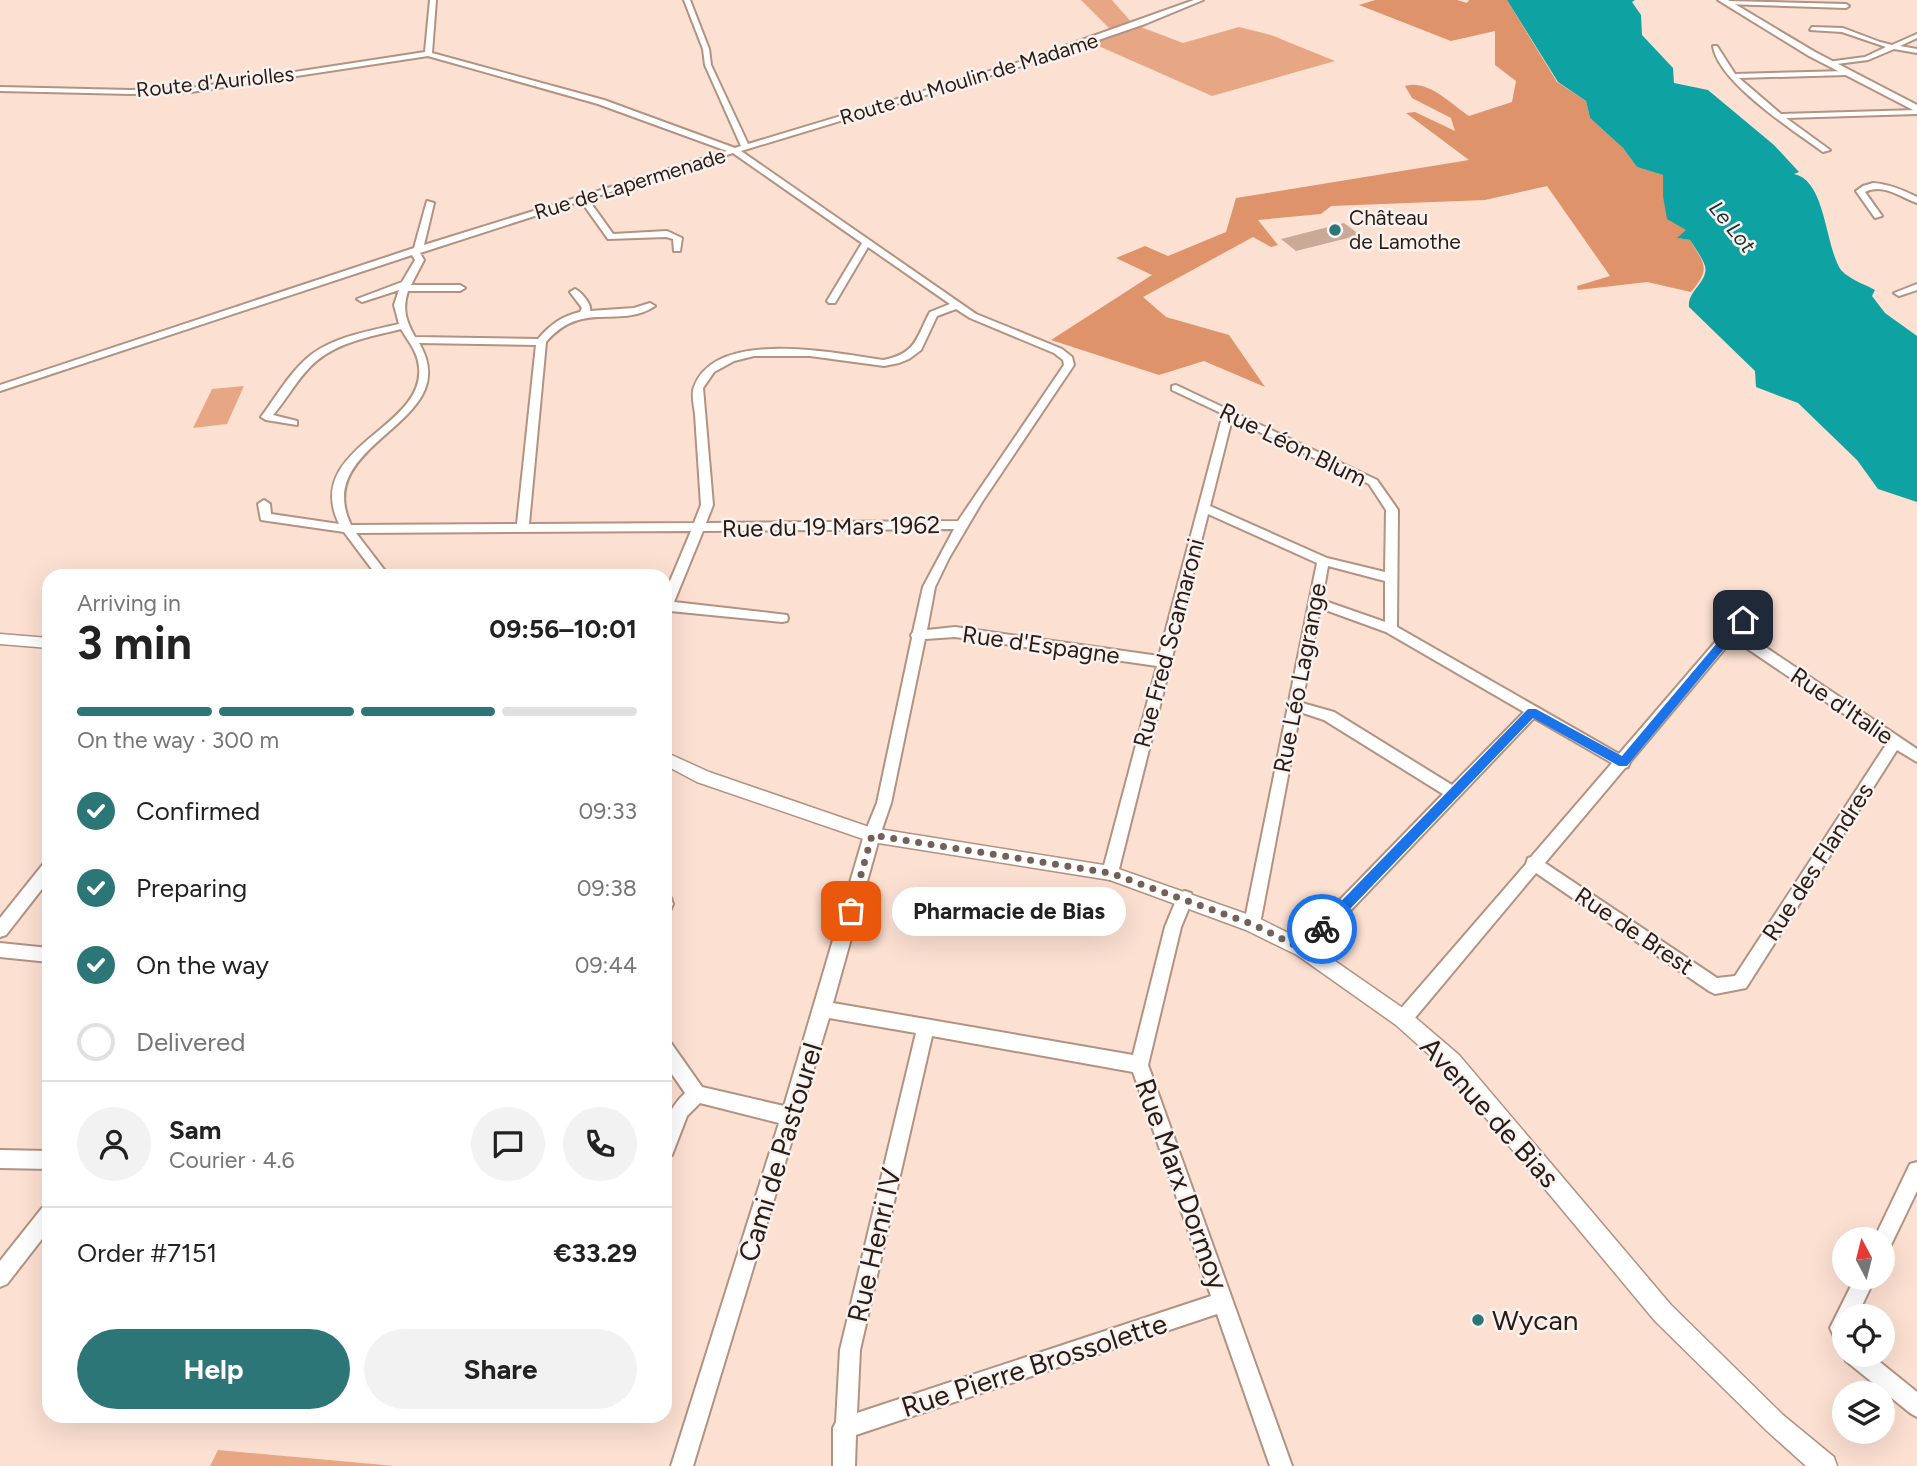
<!DOCTYPE html>
<html lang="en">
<head>
<meta charset="utf-8">
<style>
	body { margin:0; font-family:Figtree,sans-serif; background:#f2f2f2; color:#222; height:100vh; display:flex; flex-direction:column; font-size:26px; white-space:nowrap }
	* { box-sizing:border-box; margin:0 }
	p { font-size:23px; color:#767676 }
	.icon { flex:none; width:38px; height:38px; fill:none; stroke:currentColor; stroke-width:2; stroke-linecap:round; stroke-linejoin:round }
	.map { position:relative; flex:1; overflow:hidden }
	.details { position:absolute; left:42px; top:569px; width:630px; height:854px; display:flex; flex-direction:column; background:#fff; border-radius:21px; box-shadow:0 7px 28px #0002 }
	.details>* { flex:none }
	.needle { width:46px; rotate:353deg }
	.buttons { position:absolute; left:1832px; top:1227px; display:grid; gap:14px }
	.buttons a { display:grid; place-items:center; width:63px; height:63px; border-radius:50%; background:#fff; box-shadow:0 7px 28px #0002; font-size:35px }
	.pin { position:absolute; display:grid; place-items:center; width:60px; height:60px; color:#fff; margin:-30px; border-radius:14px; box-shadow:0 4px 10px #0006 }
	.courier { position:absolute; display:grid; place-items:center; width:70px; height:70px; margin:-35px; border:5px solid #1a73e8; border-radius:50%; background:#fff; color:#222; box-shadow:0 2px 9px #0007 }
	.bubble { position:absolute; height:49px; border-radius:24px; background:#fff; box-shadow:0 7px 28px #0002; font-size:23px; font-weight:700; line-height:49px; text-align:center }
	.head em { font-style:normal; font-weight:700 }
	.head div { display:flex; flex-direction:column-reverse }
	.head { display:flex; align-items:center; justify-content:space-between; height:119px; padding:0 35px }
	h1 { font-size:46px; font-weight:700; line-height:52px }
	.bar { display:grid; grid-template-columns:repeat(4,1fr); gap:10px 7px; align-content:center; height:84px; padding:0 35px }
	.bar i { height:9px; border-radius:5px; background:#e0e0e0 }
	.bar .on { background:#2c7677 }
	.bar p { grid-column:span 4 }
	.line { display:flex; align-items:center; gap:18px; padding:0 35px; border-top:2px solid #e0e0e0 }
	.line div { flex:1 }
	.round { display:grid; place-items:center; flex:none; width:74px; height:74px; border-radius:37px; background:#f2f2f2 }
	ol { padding:0 35px; list-style:none }
	li { display:flex; align-items:center; gap:21px; height:77px }
	li p { margin-inline-start:auto }
	li .icon { padding:7px; border-radius:50%; background:#2c7677; color:#fff; stroke-width:4 }
	li:last-child { color:#767676 }
	li i { width:38px; height:38px; border:4px solid #e0e0e0; border-radius:50% }
	.primary-button { display:flex; gap:14px; margin-top:auto; padding:14px 35px }
	.primary-button a { flex:1; height:80px; border-radius:42px; background:#2c7677; color:#fff; font-size:28px; font-weight:700; line-height:80px; text-align:center }
	.primary-button a+a { background:#f2f2f2; color:#222 }
	.map>svg:first-child { display:block }
</style>
</head>
<body>
<div class="map">
<svg width="1917" height="1466" viewBox="0 0 1917 1466">
	<rect width="100%" height="100%" fill="#fce0d2"/>
	<g fill="#e8a784">
		<path d="M1081 0H1112L1133 24 1183 43 1239 27 1271 35 1335 61 1212 96 1094 44 1110 29Z"/>
		<path d="M244 386 227 424 193 428 212 389Z"/>
		<path d="M218 1450 395 1466H210Z"/>
	</g>
	<path fill="#df936a" d="M1375 0H1457L1467 3 1469 0H1507L1557 82 1586 101 1590 118 1623 148 1637 167 1664 175 1663 196 1687 231 1678 238 1690 240C1705 265 1711 268 1691 292L1647 282 1578 290 1577 286 1610 276 1547 186 1485 200 1331 206 1321 214 1258 220 1278 245 1271 247 1253 237 1143 297 1166 317 1229 335 1265 387 1204 361 1159 375 1051 340 1152 275 1116 258 1145 246 1168 256 1226 232 1236 198 1469 160 1406 113 1415 112 1455 131 1451 118 1412 98 1405 86C1428 79 1451 104 1469 116L1512 102 1516 81 1495 65V31L1451 41 1359 5Z"/>
	<path fill="#0fa2a3" d="M1507 0H1635L1632 2 1641 15 1642 35 1673 68 1674 83 1708 90 1774 145 1799 172 1794 174C1826 180 1825 247 1841 270 1849 279 1864 284 1875 290L1872 296 1885 313 1917 336V502L1878 489 1857 460 1798 403 1756 387 1755 371 1689 307C1687 291 1709 281 1705 266 1702 257 1695 248 1690 240L1677 238 1686 230 1667 219 1663 196V175L1637 167 1623 148 1590 118 1586 101 1558 82Z"/>
	<path fill="#caa997" d="M1344 223 1360 235 1296 251 1281 239Z"/>
	<g fill="none" stroke-linecap="round" stroke-linejoin="round">
		<defs>
			<g id="minor">
				<path d="M430 0H436L432 53 604 100 735 148 741 146 705 65 703 49 684 0H690L709 49 711 65 748 144 1023 61 1194 0H1203L1145 24 1028 64 741 151 976 314 1062 349 1072 357 1074 365 982 502 949 558 935 587 927 630 955 627 1159 656 1223 414 1172 390V386L1176 385 1377 480 1398 510 1397 627 1619 754 1741 612 1746 611 1752 615 1740 630 1917 749V762L1897 750 1746 988 1715 994 1709 991 1536 873 1409 1025 1403 1027 1397 1025 1394 1019 1397 1013 1526 864 1528 858 1531 857 1612 763 1534 718 1309 954 1303 956 1297 954 1295 949 1297 944 1443 794 1324 720 1300 712 1260 924 1258 929 1252 931 1246 929 1244 924 1317 563 1208 514 1118 873 1115 878 1110 880 1105 878 1102 873 1157 666 955 637 925 639 891 803 880 835 833 1003 1133 1055 1165 927 1179 893 1185 891 1191 893 1193 898 1181 927 1148 1065 1292 1466H1270L1217 1314 856 1435 855 1466H833V1428L836 1422 840 1350 916 1033 829 1018 693 1466H671L779 1123 700 1103 687 1116 672 1155 665 1157C665 1129 664 1113 685 1093L665 1064V1041L671 1043 702 1087 784 1106 864 835 877 803 912 638 911 635 913 632 923 587 954 529 703 531 674 602 787 615 788 618 787 621 782 622 670 611 665 612V593L691 531 356 533 389 576H377L344 532 261 520 258 504 264 500 270 504 271 514 339 524C302 447 426 429 419 367 418 352 408 341 401 329 370 337 334 342 310 367 296 381 286 400 273 415L297 421V425L266 420 261 417C276 397 291 370 312 354 337 336 370 331 399 324L394 305 399 290 362 302 357 299 402 282 415 260 412 255 0 391V385L414 248 427 201 434 203 424 245 727 151 598 104 428 56 191 92 131 94 0 91V87L131 90 191 88 425 52ZM733 153 862 243 827 301 829 303H835L868 247 950 304 930 312C916 338 917 353 884 360 837 354 716 327 694 387 691 394 694 406 695 414 697 444 699 475 701 505L694 523 529 524 546 342C583 299 618 330 655 306L650 303 634 308 590 311C592 304 581 292 575 289L570 292 582 308 580 312C562 316 550 325 538 339L415 337C406 321 402 309 408 291H460L465 288 460 285H411L424 260 420 253 581 201 608 239 666 237 673 239 674 251H680L682 238 667 231 613 234 588 199ZM956 309 970 318 1054 353 1063 360 1064 365 958 521 706 523 713 505 703 388 714 372 734 361 754 356H810L884 366 899 363 909 359 921 350 937 316ZM419 343 536 345 517 524 351 525C310 441 467 424 419 343ZM1232 419 1369 484 1386 510 1385 572 1327 558 1210 506ZM1328 566 1385 581V622L1322 600ZM1320 608 1386 632 1524 712 1452 785 1334 712 1302 703ZM1733 639 1887 743 1735 976 1717 978 1545 863 1625 768 1628 767 1630 762ZM932 1036 1133 1072 1211 1296 857 1413 860 1350Z"/>
				<path d="M1727 1 1846 4 1849 6 1846 8 1725 4Z"/>
				<path d="M1812 27 1843 28 1880 42 1892 45 1917 34V38L1900 46 1917 49V53L1894 49 1868 60 1829 65 1827 62 1865 57 1886 47 1842 32 1810 30Z"/>
				<path d="M1713 46H1717L1735 74 1847 71 1851 73 1847 75 1739 78 1781 114 1917 110V114L1786 118 1830 150 1823 152C1793 130 1718 82 1713 46Z"/>
				<path d="M1873 183C1889 184 1903 190 1917 197V203C1900 197 1883 183 1865 192L1882 216 1875 218 1856 191 1863 186Z"/>
				<path d="M1917 284V290L1899 296 1894 293Z"/>
				<path d="M49 861V880L6 935 0 937V918L44 863Z"/>
				<path d="M665 896 671 898 673 904 671 909 665 911Z"/>
				<path d="M0 943 49 948V962L0 957Z"/>
				<path d="M0 1150 49 1151V1169L0 1168Z"/>
				<path d="M1917 1162V1191L1890 1247 1883 1250V1239H1874L1910 1164Z"/>
				<path d="M49 1205V1230L7 1284 0 1287V1261L42 1208Z"/>
				<path d="M1855 1278H1875L1857 1316H1844V1346L1837 1343 1830 1328Z"/>
				<path d="M1844 1350V1354H1870L1917 1392V1417L1910 1413 1846 1361 1843 1354Z"/>
			</g>
			<g id="tertiary">
				<path d="M0 634 49 638V648L0 644Z"/>
				<path d="M665 752 709 772 872 828 1110 866 1258 918 1309 943 1410 1013 1459 1055 1671 1305 1783 1415 1834 1457 1837 1466H1806L1767 1431 1655 1321 1445 1069 1396 1025 1297 955 1246 930 1110 880 872 842 697 782 665 765Z"/>
			</g>
			<path id="secondary" d="M1718 0H1728L1815 52 1917 105V112L1809 56Z"/>
		</defs>
		<use href="#minor" stroke="#b29281" stroke-width="4"/>
		<use href="#tertiary" stroke="#b29281" stroke-width="3"/>
		<use href="#secondary" stroke="#b29281" stroke-width="4"/>
		<use href="#minor" fill="#fff" fill-rule="evenodd"/>
		<use href="#tertiary" fill="#fff" fill-rule="evenodd"/>
		<use href="#secondary" fill="#fff" fill-rule="evenodd"/>
	</g>
	<path fill="#1a73e8" d="M1739 617 1748 620 1627 766H1619L1533 718 1327 933H1318V925L1528 709H1536L1622 756Z"/>
	<g fill="none" stroke-linecap="round" stroke-linejoin="round">
		<path stroke="#736158" stroke-width="7" stroke-dasharray="0 12.6" d="M851 911 872 835 1110 873 1252 924 1303 949 1322 929"/>
	</g>
	<g fill="#2c7677" stroke="#faf2ef" stroke-width="2.5">
		<circle cx="1335" cy="230" r="7"/>
		<circle cx="1478" cy="1320" r="7"/>
	</g>
	<g text-anchor="middle" stroke-width="5" stroke-linejoin="round" paint-order="stroke">
		<g font-size="21" fill="#291c16" stroke="#faf2ef">
			<text transform="translate(969 79) rotate(-17)" y="7">Route du Moulin de Madame</text>
			<text transform="translate(215 82) rotate(-6)" y="7">Route d'Auriolles</text>
			<text transform="translate(630 184) rotate(-17)" y="7">Rue de Lapermenade</text>
		</g>
		<g font-size="21" fill="#291c16" stroke="#faf2ef" text-anchor="start">
			<text x="1349" y="225">Château<tspan x="1349" dy="24">de Lamothe</tspan></text>
		</g>
		<g font-size="21" font-style="italic" fill="#1b3131" stroke="#faf2ef">
			<text transform="translate(1732 227) rotate(51)" y="7">Le Lot</text>
		</g>
		<g font-size="24" fill="#291c16" stroke="#faf2ef">
			<text transform="translate(1293 445) rotate(26)" y="8">Rue Léon Blum</text>
			<text transform="translate(831 527) rotate(-1)" y="8">Rue du 19 Mars 1962</text>
			<text transform="translate(1169 643) rotate(-75)" y="8">Rue Fred Scamaroni</text>
			<text transform="translate(1041 645) rotate(8)" y="8">Rue d'Espagne</text>
			<text transform="translate(1300 678) rotate(-79)" y="8">Rue Léo Lagrange</text>
			<text transform="translate(1842 706) rotate(34)" y="8">Rue d'Italie</text>
			<text transform="translate(1818 862) rotate(-57)" y="8">Rue des Flandres</text>
			<text transform="translate(1634 931) rotate(34)" y="8">Rue de Brest</text>
		</g>
		<g font-size="28" fill="#291c16" stroke="#faf2ef">
			<text transform="translate(1490 1112) rotate(48)" y="10">Avenue de Bias</text>
			<text transform="translate(780 1152) rotate(-73)" y="10">Cami de Pastourel</text>
			<text transform="translate(1182 1184) rotate(70)" y="10">Rue Marx Dormoy</text>
			<text transform="translate(874 1245) rotate(-77)" y="10">Rue Henri IV</text>
			<text transform="translate(1034 1365) rotate(-18)" y="10">Rue Pierre Brossolette</text>
		</g>
		<g font-size="28" fill="#291c16" stroke="#faf2ef" text-anchor="start">
			<text x="1492" y="1330">Wycan</text>
		</g>
	</g>
</svg>
<div class="buttons">
<a><svg class="needle" viewBox="-14 -14 28 28"><path d="M0-13l5 13h-10z" fill="#e53935"/><path d="M0 13l5-13h-10z" fill="#767676"/></svg></a>
<a><svg class="icon" aria-label="locate" viewBox="0 0 24 24"><circle cx="12" cy="12" r="6"/><path d="M12 2v4M12 18v4M2 12h4M18 12h4"/></svg></a>
<a><svg class="icon" aria-label="layers" viewBox="0 0 24 24"><path d="M12 4l9 5-9 5-9-5zM3 14l9 5 9-5"/></svg></a>
</div>
<div class="pin" style="left:851px;top:911px;background:#ea580c"><svg class="icon" aria-label="bag" viewBox="0 0 24 24"><path d="M5 8h14l-1 12H6zM9 8a3 3 0 0 1 6 0"/></svg></div>
<div class="pin" style="left:1743px;top:620px;background:#1f2937"><svg class="icon" aria-label="home" viewBox="0 0 24 24"><path d="M3 11l9-7 9 7M6 9v11h12V9"/></svg></div>
<div class="courier" style="left:1322px;top:929px"><svg class="icon" aria-label="bike" viewBox="0 0 24 24"><circle cx="6" cy="16" r="4"/><circle cx="18" cy="16" r="4"/><path d="M6 16l4-8h5l3 8M10 8l3 8H6M13 5h3"/></svg></div>
<div class="bubble" style="left:892px;top:887px;width:234px">Pharmacie de Bias</div>
<section class="details">
<div class="head"><div><h1>3 min</h1><p>Arriving in</p></div><em>09:56–10:01</em></div>
<div class="bar"><i class="on"></i><i class="on"></i><i class="on"></i><i></i><p>On the way · 300 m</p></div>
<ol>
<li><svg class="icon" aria-label="check" viewBox="0 0 24 24"><path d="M5 12l5 5 9-10"/></svg>Confirmed<p>09:33</p></li>
<li><svg class="icon" aria-label="check" viewBox="0 0 24 24"><path d="M5 12l5 5 9-10"/></svg>Preparing<p>09:38</p></li>
<li><svg class="icon" aria-label="check" viewBox="0 0 24 24"><path d="M5 12l5 5 9-10"/></svg>On the way<p>09:44</p></li>
<li><i></i>Delivered</li>
</ol>
<div class="line" style="height:126px"><a class="round"><svg class="icon" aria-label="person" viewBox="0 0 24 24"><circle cx="12" cy="8" r="4"/><path d="M4 21q1-7 8-7t8 7"/></svg></a><div><b>Sam</b><p>Courier · 4.6</p></div><a class="round"><svg class="icon" aria-label="chat" viewBox="0 0 24 24"><path d="M4 5h16v11H9l-5 4z"/></svg></a><a class="round"><svg class="icon" aria-label="phone" viewBox="0 0 24 24"><path d="M5 4h4l2 5-3 2q2 4 5 5l2-3 5 2v4C11 20 4 13 5 4z"/></svg></a></div>
<div class="line" style="height:91px"><div>Order #7151</div><b>€33.29</b></div>
<div class="primary-button"><a>Help</a><a>Share</a></div>
</section>
</div>
</body>
</html>
